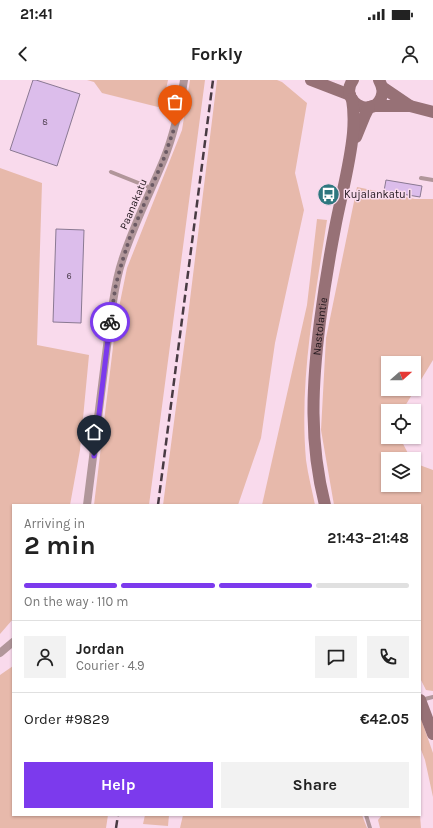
<!DOCTYPE html>
<html lang="en">
<head>
<meta charset="utf-8">
<style>
	body { margin:0; font-family:Karla,sans-serif; background:#f2f2f2; color:#222; height:100vh; display:flex; flex-direction:column; font-size:15px; white-space:nowrap }
	* { box-sizing:border-box; margin:0 }
	p { font-size:13px; color:#767676 }
	.icon { flex:none; width:22px; height:22px; fill:none; stroke:currentColor; stroke-width:2; stroke-linecap:round; stroke-linejoin:round }
	.map { position:relative; flex:1; overflow:hidden }
	.drawer { position:absolute; left:12px; top:424px; width:409px; height:312px; display:flex; flex-direction:column; background:#fff; border-radius:0px; box-shadow:0 1px 3px #0004 }
	.drawer>* { flex:none }
	.needle { width:26px; rotate:69deg }
	.controls { position:absolute; left:381px; top:276px; display:grid; gap:8px }
	.controls a { display:grid; place-items:center; width:40px; height:40px; border-radius:0px; background:#fff; box-shadow:0 1px 3px #0004; font-size:20px }
	.pin { position:absolute; display:grid; place-items:center; width:34px; height:34px; color:#fff; margin:-41px -17px; border-radius:50% 50% 50% 0; rotate:-45deg; box-shadow:0 0 4px #0007 }
	.pin .icon { rotate:45deg }
	.courier { position:absolute; display:grid; place-items:center; width:40px; height:40px; margin:-20px; border:3px solid #7c3aed; border-radius:50%; background:#fff; color:#222; box-shadow:0 1px 5px #0007 }
	.summary em { font-style:normal; font-weight:700 }
	.summary div { display:flex; flex-direction:column-reverse }
	.summary { display:flex; align-items:center; justify-content:space-between; height:68px; padding:0 12px }
	h1 { font-size:26px; font-weight:700; line-height:30px }
	.bar { display:grid; grid-template-columns:repeat(4,1fr); gap:6px 4px; align-content:center; height:48px; padding:0 12px }
	.bar i { height:5px; border-radius:3px; background:#e0e0e0 }
	.bar .active { background:#7c3aed }
	.bar p { grid-column:span 4 }
	.line { display:flex; align-items:center; gap:10px; padding:0 12px; border-top:1px solid #e0e0e0 }
	.line div { flex:1 }
	.round { display:grid; place-items:center; flex:none; width:42px; height:42px; border-radius:0px; background:#f2f2f2 }
	.button { display:flex; gap:8px; margin-top:auto; padding:8px 12px }
	.button a { flex:1; height:46px; border-radius:0px; background:#7c3aed; color:#fff; font-size:16px; font-weight:700; line-height:46px; text-align:center }
	.button a+a { background:#f2f2f2; color:#222 }
	.status { display:flex; justify-content:space-between; align-items:center; height:28px; padding:0 20px; background:#fff; direction:ltr }
	.status svg { height:11px; fill:currentColor }
	header { display:flex; justify-content:space-between; align-items:center; height:52px; padding:0 12px; background:#fff; font-size:18px; font-weight:700 }
	.map>svg:first-child { display:block }
</style>
</head>
<body>
<div class="status"><b>21:41</b><svg viewBox="0 0 49 12"><path d="M0 12V9h3v3zM5 12V6h3v6zM10 12V3h3v9zM15 12V0h3v12zM26 1h20v11H26zM47 4h2v5h-2z"/></svg></div>
<header><svg class="icon" aria-label="back" viewBox="0 0 24 24"><path d="M15 5l-7 7 7 7"/></svg>Forkly<svg class="icon" aria-label="person" viewBox="0 0 24 24"><circle cx="12" cy="8" r="4"/><path d="M4 21q1-7 8-7t8 7"/></svg></header>
<div class="map">
<svg width="433" height="748" viewBox="0 0 433 748">
	<rect width="100%" height="100%" fill="#f9daec"/>
	<g fill="#e7b9ab" fill-rule="evenodd">
		<path d="M87 0H168L162 28 102 13 94 2Z"/>
		<path d="M190 0H205L149 425H94L116 242 127 188 182 50Z"/>
		<path d="M217 0H277L282 2 307 23 295 93 304 130 275 263 261 358 238 425H163L187 244Z"/>
		<path d="M0 88 42 103 37 265 89 275 80 370 70 425H13V539L0 554Z"/>
		<path d="M357 107 415 119H433V280L402 331H388V357H400L401 360 411 379H388V405H414V383L433 390V611L426 610 420 598V425H334L321 350 326 258ZM388 283H414V309H388Z"/>
		<path d="M317 139 327 140C315 219 299 299 306 380 308 395 312 410 315 425H262L307 225Z"/>
		<path d="M13 586V735H108L106 748H0V595Z"/>
		<path d="M420 636 433 673V717L425 680 420 667Z"/>
		<path d="M145 735H169L168 746 143 744Z"/>
		<path d="M183 735H362L367 748H180Z"/>
		<path d="M382 735H420L421 748H380L378 740Z"/>
	</g>
	<g fill="#dcbdeb" stroke="#8a7992">
		<path d="M33 0H36L80 14 57 86 10 70Z"/>
		<path d="M386 100 422 106 420 117 384 111Z"/>
		<path d="M56 149 84 150 81 243 53 242Z"/>
	</g>
	<g fill="none" stroke-linecap="round" stroke-linejoin="round">
		<g stroke="#b1969a" stroke-width="4">
			<path d="M111 92 151 108"/>
			<path d="M421 98 433 100"/>
			<path d="M421 620 433 617"/>
			<path d="M366 735 370 748"/>
		</g>
		<g stroke="#b1969a" stroke-width="8">
			<path d="M87 425 111 234C114 217 116 198 122 181 133 146 150 113 164 79 174 54 180 27 184 0"/>
			<path d="M0 573 13 562"/>
		</g>
		<g stroke="#977176" stroke-width="12">
			<path d="M311 0 350 15"/>
			<path d="M353 0C338 20 371 40 381 18 384 11 382 6 379 0"/>
			<path d="M382 7 410 26"/>
			<path d="M372 26H410L433 32"/>
			<path d="M356 57 365 35 369 27"/>
			<path id="s1" d="M325 425C309 362 312 305 320 241 324 210 329 179 335 148 341 116 350 85 353 53 354 41 354 31 352 19"/>
			<path d="M420 620 433 654"/>
		</g>
		<g stroke="#493b43" stroke-width="2.5" stroke-dasharray="8 4" stroke-linecap="butt">
			<path d="M158 425 213 0"/>
			<path d="M116 748 118 735"/>
		</g>
	</g>
	<g fill="none" stroke-linecap="round" stroke-linejoin="round">
		<path stroke="#6b5a64" stroke-width="4" stroke-dasharray="0 7.2" d="M110 242 116 204 122 182 130 157 164 78 175 46"/>
		<path stroke="#7c3aed" stroke-width="5" d="M94 376 110 242"/>
	</g>
	<defs>
		<symbol id="bus-disc" viewBox="-11 -11 22 22"><circle r="9.5" fill="#2e777f" stroke="#f9daec"/><path d="M-5-6H5V4H4V6H2V4H-2V6H-4V4H-5ZM-3.5-4V0h7V-4ZM-3.5 1.2v1.5H-2V1.2ZM2 1.2v1.5H3.5V1.2Z" fill="#fff"/></symbol>
	</defs>
	<g fill-rule="evenodd">
		<use href="#bus-disc" x="316" y="102" width="25" height="25"/>
	</g>
	<g text-anchor="middle" stroke-width="3" stroke-linejoin="round" paint-order="stroke">
		<g font-size="9" fill="#4e3f4f">
			<text x="45" y="45">8</text>
			<text x="69" y="199">6</text>
		</g>
		<g font-size="11" fill="#1f151b" stroke="#f9daec" text-anchor="start">
			<text x="344" y="118">Kujalankatu I</text>
		</g>
		<g font-size="11" fill="#1f151b" stroke="#f9daec">
			<text transform="translate(133 124) rotate(-67)" y="4">Paanakatu</text>
			<text dy="4" stroke="none"><textPath href="#s1" startOffset="180">Nastolantie</textPath></text>
		</g>
	</g>
</svg>
<div class="controls">
<a><svg class="needle" viewBox="-14 -14 28 28"><path d="M0-13l5 13h-10z" fill="#e53935"/><path d="M0 13l5-13h-10z" fill="#767676"/></svg></a>
<a><svg class="icon" aria-label="locate" viewBox="0 0 24 24"><circle cx="12" cy="12" r="6"/><path d="M12 2v4M12 18v4M2 12h4M18 12h4"/></svg></a>
<a><svg class="icon" aria-label="layers" viewBox="0 0 24 24"><path d="M12 4l9 5-9 5-9-5zM3 14l9 5 9-5"/></svg></a>
</div>
<div class="pin" style="left:175px;top:46px;background:#ea580c"><svg class="icon" aria-label="bag" viewBox="0 0 24 24"><path d="M5 8h14l-1 12H6zM9 8a3 3 0 0 1 6 0"/></svg></div>
<div class="pin" style="left:94px;top:376px;background:#1f2937"><svg class="icon" aria-label="home" viewBox="0 0 24 24"><path d="M3 11l9-7 9 7M6 9v11h12V9"/></svg></div>
<div class="courier" style="left:110px;top:242px"><svg class="icon" aria-label="bike" viewBox="0 0 24 24"><circle cx="6" cy="16" r="4"/><circle cx="18" cy="16" r="4"/><path d="M6 16l4-8h5l3 8M10 8l3 8H6M13 5h3"/></svg></div>
<section class="drawer">
<div class="summary"><div><h1>2 min</h1><p>Arriving in</p></div><em>21:43–21:48</em></div>
<div class="bar"><i class="active"></i><i class="active"></i><i class="active"></i><i></i><p>On the way · 110 m</p></div>
<div class="line" style="height:72px"><a class="round"><svg class="icon" aria-label="person" viewBox="0 0 24 24"><circle cx="12" cy="8" r="4"/><path d="M4 21q1-7 8-7t8 7"/></svg></a><div><b>Jordan</b><p>Courier · 4.9</p></div><a class="round"><svg class="icon" aria-label="chat" viewBox="0 0 24 24"><path d="M4 5h16v11H9l-5 4z"/></svg></a><a class="round"><svg class="icon" aria-label="phone" viewBox="0 0 24 24"><path d="M5 4h4l2 5-3 2q2 4 5 5l2-3 5 2v4C11 20 4 13 5 4z"/></svg></a></div>
<div class="line" style="height:52px"><div>Order #9829</div><b>€42.05</b></div>
<div class="button"><a>Help</a><a>Share</a></div>
</section>
</div>
</body>
</html>
